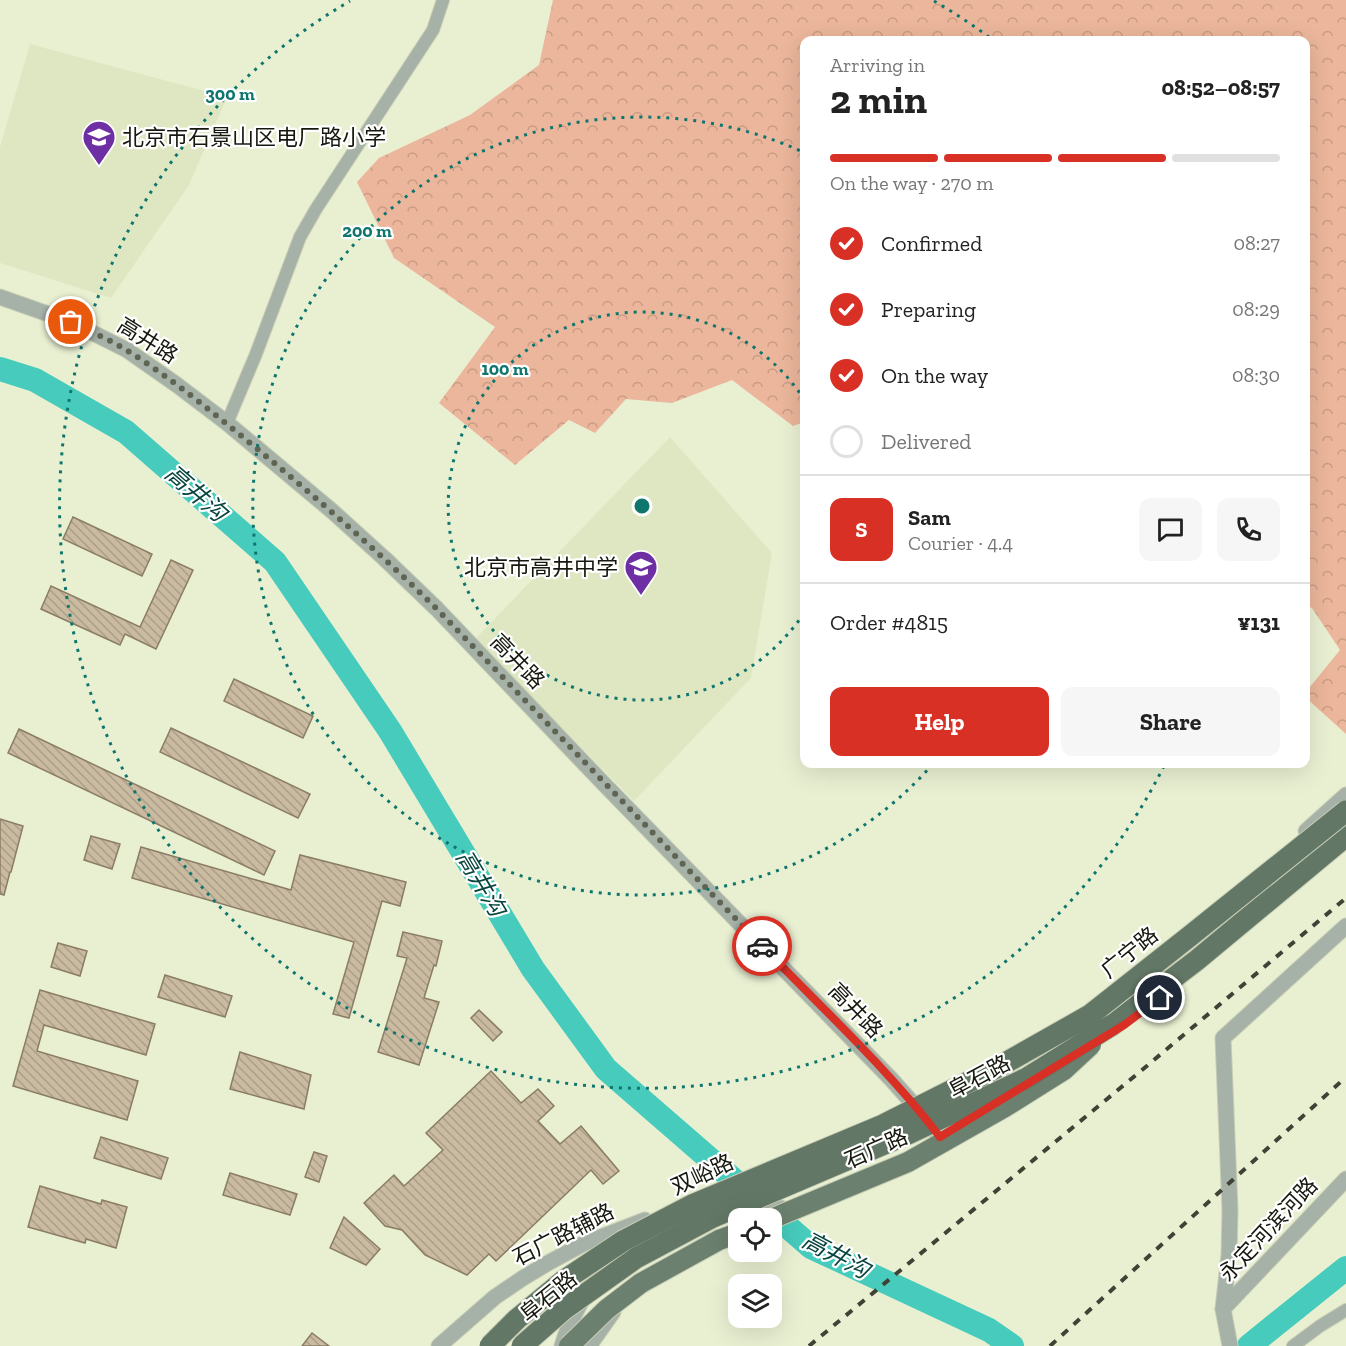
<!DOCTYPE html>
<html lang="en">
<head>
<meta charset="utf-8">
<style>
	body { margin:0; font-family:"Zilla Slab","Noto Sans SC",serif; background:#f6f6f6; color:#222; height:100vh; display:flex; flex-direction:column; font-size:22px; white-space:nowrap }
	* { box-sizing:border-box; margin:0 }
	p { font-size:20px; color:#767676 }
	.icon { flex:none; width:33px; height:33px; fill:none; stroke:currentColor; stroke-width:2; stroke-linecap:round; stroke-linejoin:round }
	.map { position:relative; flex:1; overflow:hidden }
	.panel { position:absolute; left:800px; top:36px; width:510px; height:732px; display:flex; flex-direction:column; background:#fff; border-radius:12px; box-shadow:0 6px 24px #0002 }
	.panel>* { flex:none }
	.controls { position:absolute; left:728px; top:1208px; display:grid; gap:12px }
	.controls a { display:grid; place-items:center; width:54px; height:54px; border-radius:12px; background:#fff; box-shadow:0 6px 24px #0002; font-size:30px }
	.pin { position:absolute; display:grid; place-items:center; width:51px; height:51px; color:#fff; margin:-26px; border:3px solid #fff; border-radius:50%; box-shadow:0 2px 6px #0007 }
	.courier { position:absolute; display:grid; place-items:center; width:60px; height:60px; margin:-30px; border:4px solid #d93025; border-radius:50%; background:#fff; color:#222; box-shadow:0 2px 8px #0007 }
	.overview em { font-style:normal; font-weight:800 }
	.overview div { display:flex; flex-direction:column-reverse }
	.overview { display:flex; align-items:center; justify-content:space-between; height:102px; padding:0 30px }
	h1 { font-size:39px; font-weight:800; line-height:45px }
	.bar { display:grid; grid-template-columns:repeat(4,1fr); gap:9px 6px; align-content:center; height:72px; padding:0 30px }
	.bar i { height:8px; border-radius:4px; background:#e0e0e0 }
	.bar .on { background:#d93025 }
	.bar p { grid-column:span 4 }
	.line { display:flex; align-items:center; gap:15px; padding:0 30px; border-top:2px solid #e0e0e0 }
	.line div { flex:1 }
	.round { display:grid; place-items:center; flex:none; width:63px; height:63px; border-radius:12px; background:#f6f6f6 }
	ol { padding:0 30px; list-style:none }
	li { display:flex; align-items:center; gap:18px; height:66px }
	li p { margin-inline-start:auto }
	li .icon { padding:6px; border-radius:50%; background:#d93025; color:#fff; stroke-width:4 }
	li:last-child { color:#767676 }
	li i { width:33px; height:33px; border:3px solid #e0e0e0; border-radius:50% }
	.cta { display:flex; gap:12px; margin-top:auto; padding:12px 30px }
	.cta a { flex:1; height:69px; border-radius:12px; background:#d93025; color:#fff; font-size:24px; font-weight:800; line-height:69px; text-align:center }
	.cta a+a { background:#f6f6f6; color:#222 }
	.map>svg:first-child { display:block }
</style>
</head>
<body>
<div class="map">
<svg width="1346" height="1346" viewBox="0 0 1346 1346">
	<defs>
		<pattern id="forest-crowns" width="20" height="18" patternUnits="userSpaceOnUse" patternTransform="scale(1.5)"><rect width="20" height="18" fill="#ebb69b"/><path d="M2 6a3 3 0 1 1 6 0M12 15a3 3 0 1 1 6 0" fill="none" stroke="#c99c84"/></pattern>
		<pattern id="building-back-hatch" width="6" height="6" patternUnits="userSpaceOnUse" patternTransform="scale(1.5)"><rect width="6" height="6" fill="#c9baa0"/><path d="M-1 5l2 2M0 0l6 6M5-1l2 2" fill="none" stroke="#ac9f89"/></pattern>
	</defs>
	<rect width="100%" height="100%" fill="#e9f0d2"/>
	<g fill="#dfe7c2">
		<path d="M30 44 227 97 189 185 111 298 0 263V147Z"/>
		<path d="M670 437 772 553 751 678 634 801 475 639Z"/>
	</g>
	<path fill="url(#forest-crowns)" d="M553 0H1346V734L1305 697V693L1340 650 1312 608 1305 605V40H804V422L793 426 732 380 672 403 626 399 595 433 569 420 515 465 439 403 495 327 394 258 357 182 379 158 470 115 539 65Z"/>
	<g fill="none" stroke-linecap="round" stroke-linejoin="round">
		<g stroke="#46cbbd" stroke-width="24">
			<path d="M0 369 35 380 126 432 275 562 390 731 533 969 606 1069 811 1247 989 1330 1012 1346"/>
			<path d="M1249 1346 1346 1268"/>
		</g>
	</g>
	<g fill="url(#building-back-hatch)" stroke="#8a7d64" stroke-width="1.5">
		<path d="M73 517 152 554 142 576 63 539Z"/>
		<path d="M171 560 193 570 156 649 125 634 120 645 41 609 51 586 140 627Z"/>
		<path d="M234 679 313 716 303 738 224 701Z"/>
		<path d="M171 728 310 794 298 818 160 752Z"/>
		<path d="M19 729 275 851 264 875 8 753Z"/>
		<path d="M0 819 23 826 11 872H10L4 895 0 894Z"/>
		<path d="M91 836 120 844 112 869 84 860Z"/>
		<path d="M141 847 291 890 300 855 406 882 400 906 382 901 349 1018 333 1014 354 942 132 878Z"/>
		<path d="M403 932 442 941 436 966 434 965 424 998 439 1002 419 1065 378 1052 407 958 397 956Z"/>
		<path d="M58 943 87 951 80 976 51 967Z"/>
		<path d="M165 975 232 996 225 1017 158 997Z"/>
		<path d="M40 990 155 1024 146 1055 44 1025 37 1051 138 1081 127 1120 13 1086Z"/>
		<path d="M479 1010 502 1032 493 1041 471 1018Z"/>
		<path d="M240 1052 311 1075 304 1109 230 1089Z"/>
		<path d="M491 1071 521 1103 538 1089 554 1106 538 1121 560 1144 581 1126 619 1171 603 1184 591 1170 496 1261 489 1254 467 1275 425 1255 402 1230 385 1226 364 1203 394 1175 404 1186 443 1150 426 1133Z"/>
		<path d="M101 1137 168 1158 161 1179 94 1158Z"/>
		<path d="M314 1152 327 1156 319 1182 305 1177Z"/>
		<path d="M230 1173 297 1194 290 1215 223 1195Z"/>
		<path d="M40 1186 101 1204 102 1200 127 1207 116 1248 86 1239 85 1243 28 1227Z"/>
		<path d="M344 1217 380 1249 366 1265 330 1248Z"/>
		<path d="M312 1333 329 1346H302Z"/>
	</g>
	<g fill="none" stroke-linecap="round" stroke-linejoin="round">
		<defs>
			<g id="minor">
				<path d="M227 423 256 354 300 237 316 209 433 30 443 0"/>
				<path d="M1293 1346 1320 1326 1346 1310"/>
			</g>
			<g id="tertiary">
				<path d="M0 297 71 322 127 350 177 385 227 423 332 511 385 559 437 609 603 783 891 1079 915 1106 940 1137"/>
				<path d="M1306 831 1346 795"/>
				<path d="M757 1218 781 1208"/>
				<path d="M1223 1309 1346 1179"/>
				<path d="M439 1346 495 1297 523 1278 548 1263 583 1244 645 1220"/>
				<path d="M562 1346C573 1309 594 1278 621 1251"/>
				<path d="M589 1346 613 1312"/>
				<path d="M1230 1346 1223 1309 1229 1255 1230 1210 1223 1038 1346 926"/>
			</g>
			<path id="trunk" d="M1112 1025 1197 960 1346 836"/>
		</defs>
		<use href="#minor" stroke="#c7cdb3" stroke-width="14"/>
		<use href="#tertiary" stroke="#c7cdb3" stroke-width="17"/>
		<use href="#trunk" stroke="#c7cdb3" stroke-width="23"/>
		<use href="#minor" stroke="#a6b1a8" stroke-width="12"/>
		<use href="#tertiary" stroke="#a6b1a8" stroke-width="15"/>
		<use href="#trunk" stroke="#627766" stroke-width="21"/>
		<g stroke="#3f4234" stroke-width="4" stroke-dasharray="8 8" stroke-linecap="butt">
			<path d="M809 1346 1142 1070 1346 898"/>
			<path d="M1050 1346 1346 1077"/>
		</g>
		<defs>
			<g id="primary-bridge">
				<path d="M771 1219 908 1162 1005 1107 1064 1070 1091 1045"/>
				<path d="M569 1346 607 1309 641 1283 719 1240 738 1233"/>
			</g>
			<g id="trunk-bridge">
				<path d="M490 1346 517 1319 563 1281 623 1241 692 1205 883 1125 1000 1066 1090 1015 1190 936 1346 811"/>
				<path d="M522 1346 563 1310 636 1258 713 1217 910 1133 1027 1078 1112 1025"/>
			</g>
		</defs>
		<use href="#primary-bridge" stroke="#c7cdb3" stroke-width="22" stroke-linecap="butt"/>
		<use href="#trunk-bridge" stroke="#c7cdb3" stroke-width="23" stroke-linecap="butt"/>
		<use href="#primary-bridge" stroke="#6c8070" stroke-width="20"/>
		<use href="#trunk-bridge" stroke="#627766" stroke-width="21"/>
	</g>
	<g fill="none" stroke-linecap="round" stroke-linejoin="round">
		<path stroke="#606453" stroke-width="6" stroke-dasharray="0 10.8" d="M71 322C90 331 110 340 128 351 177 382 222 420 267 457 326 506 383 556 437 609L762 946"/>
		<path stroke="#d93025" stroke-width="8" d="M762 946C822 1008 887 1068 940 1137L1124 1025 1160 998"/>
	</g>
	<g fill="none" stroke="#0f766e" stroke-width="3" stroke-dasharray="3 6">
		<path d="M804 613A194 194 0 1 1 804 399"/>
		<path d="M933 764A389 389 0 1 1 803 152"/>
		<path d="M1164 766A583 583 0 1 1 350 1M934 1A583 583 0 0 1 993 40"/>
	</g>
	<defs>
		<symbol id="school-pin" viewBox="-11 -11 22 30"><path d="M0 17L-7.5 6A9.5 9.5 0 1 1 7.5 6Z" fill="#6f2fa4" stroke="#fff"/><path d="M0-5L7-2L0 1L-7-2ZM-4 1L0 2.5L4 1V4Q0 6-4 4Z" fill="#fff"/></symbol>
	</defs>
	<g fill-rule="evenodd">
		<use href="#school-pin" x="80" y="118" width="38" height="52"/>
		<use href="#school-pin" x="622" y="548" width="38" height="52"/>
	</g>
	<g text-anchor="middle" stroke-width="4.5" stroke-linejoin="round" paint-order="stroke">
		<g font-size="22" fill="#16180e" stroke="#fff" text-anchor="start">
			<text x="122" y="145">北京市石景山区电厂路小学</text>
			<text x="618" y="575" text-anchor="end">北京市高井中学</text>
		</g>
		<g font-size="22" fill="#16180e" stroke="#fff">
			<text transform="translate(148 340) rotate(32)" y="8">高井路</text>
			<text transform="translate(518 661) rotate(46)" y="8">高井路</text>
			<text transform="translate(1129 952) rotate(-39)" y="8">广宁路</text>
			<text transform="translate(856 1010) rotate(46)" y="8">高井路</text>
			<text transform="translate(979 1076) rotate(-28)" y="8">阜石路</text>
			<text transform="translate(876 1148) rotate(-24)" y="8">石广路</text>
			<text transform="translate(702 1174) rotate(-25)" y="8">双峪路</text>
			<text transform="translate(1268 1229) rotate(-47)" y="8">永定河滨河路</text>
			<text transform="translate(563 1234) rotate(-27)" y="8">石广路辅路</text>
			<text transform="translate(548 1296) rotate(-39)" y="8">阜石路</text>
		</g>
		<g font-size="24" font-style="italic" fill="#0a4640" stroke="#fff">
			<text transform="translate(196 493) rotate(41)" y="8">高井沟</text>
			<text transform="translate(481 883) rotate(59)" y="8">高井沟</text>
			<text transform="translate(836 1255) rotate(28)" y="8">高井沟</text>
		</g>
	</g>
	<circle cx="642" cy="506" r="9" fill="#0f766e" stroke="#fff" stroke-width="3"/>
	<g font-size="18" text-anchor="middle" font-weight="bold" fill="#0f766e" stroke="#fff" stroke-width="4.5" stroke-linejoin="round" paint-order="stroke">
		<text x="230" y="100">300 m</text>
		<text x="367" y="237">200 m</text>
		<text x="505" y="375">100 m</text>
	</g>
</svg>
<div class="controls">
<a><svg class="icon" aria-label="locate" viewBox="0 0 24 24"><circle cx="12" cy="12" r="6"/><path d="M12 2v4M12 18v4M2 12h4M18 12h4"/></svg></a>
<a><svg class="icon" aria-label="layers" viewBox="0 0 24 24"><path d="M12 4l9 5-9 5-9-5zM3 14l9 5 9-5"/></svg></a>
</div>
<div class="pin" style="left:71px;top:322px;background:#ea580c"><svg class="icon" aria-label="bag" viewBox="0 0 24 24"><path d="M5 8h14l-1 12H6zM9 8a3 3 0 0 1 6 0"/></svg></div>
<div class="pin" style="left:1160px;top:998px;background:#1f2937"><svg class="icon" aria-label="home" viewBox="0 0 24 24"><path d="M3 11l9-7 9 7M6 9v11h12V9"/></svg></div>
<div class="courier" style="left:762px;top:946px"><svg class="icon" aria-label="car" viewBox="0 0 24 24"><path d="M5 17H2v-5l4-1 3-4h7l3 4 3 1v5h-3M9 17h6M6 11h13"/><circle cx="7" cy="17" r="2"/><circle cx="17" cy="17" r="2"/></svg></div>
<section class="panel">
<div class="overview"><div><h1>2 min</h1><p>Arriving in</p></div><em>08:52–08:57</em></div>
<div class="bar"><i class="on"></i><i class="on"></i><i class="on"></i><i></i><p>On the way · 270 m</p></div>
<ol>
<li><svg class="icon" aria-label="check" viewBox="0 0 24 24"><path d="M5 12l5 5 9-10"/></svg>Confirmed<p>08:27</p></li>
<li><svg class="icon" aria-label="check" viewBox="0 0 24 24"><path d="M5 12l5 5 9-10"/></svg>Preparing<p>08:29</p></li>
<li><svg class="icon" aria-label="check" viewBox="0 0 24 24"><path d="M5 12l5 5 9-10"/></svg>On the way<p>08:30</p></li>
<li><i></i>Delivered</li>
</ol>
<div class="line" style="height:108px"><b class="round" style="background:#d93025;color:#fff">S</b><div><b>Sam</b><p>Courier · 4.4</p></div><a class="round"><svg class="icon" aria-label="chat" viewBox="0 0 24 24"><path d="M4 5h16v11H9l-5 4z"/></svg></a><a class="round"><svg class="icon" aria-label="phone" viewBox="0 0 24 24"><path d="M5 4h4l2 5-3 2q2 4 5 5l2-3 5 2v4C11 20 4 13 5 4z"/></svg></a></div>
<div class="line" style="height:78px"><div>Order #4815</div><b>¥131</b></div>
<div class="cta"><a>Help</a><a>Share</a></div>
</section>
</div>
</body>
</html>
